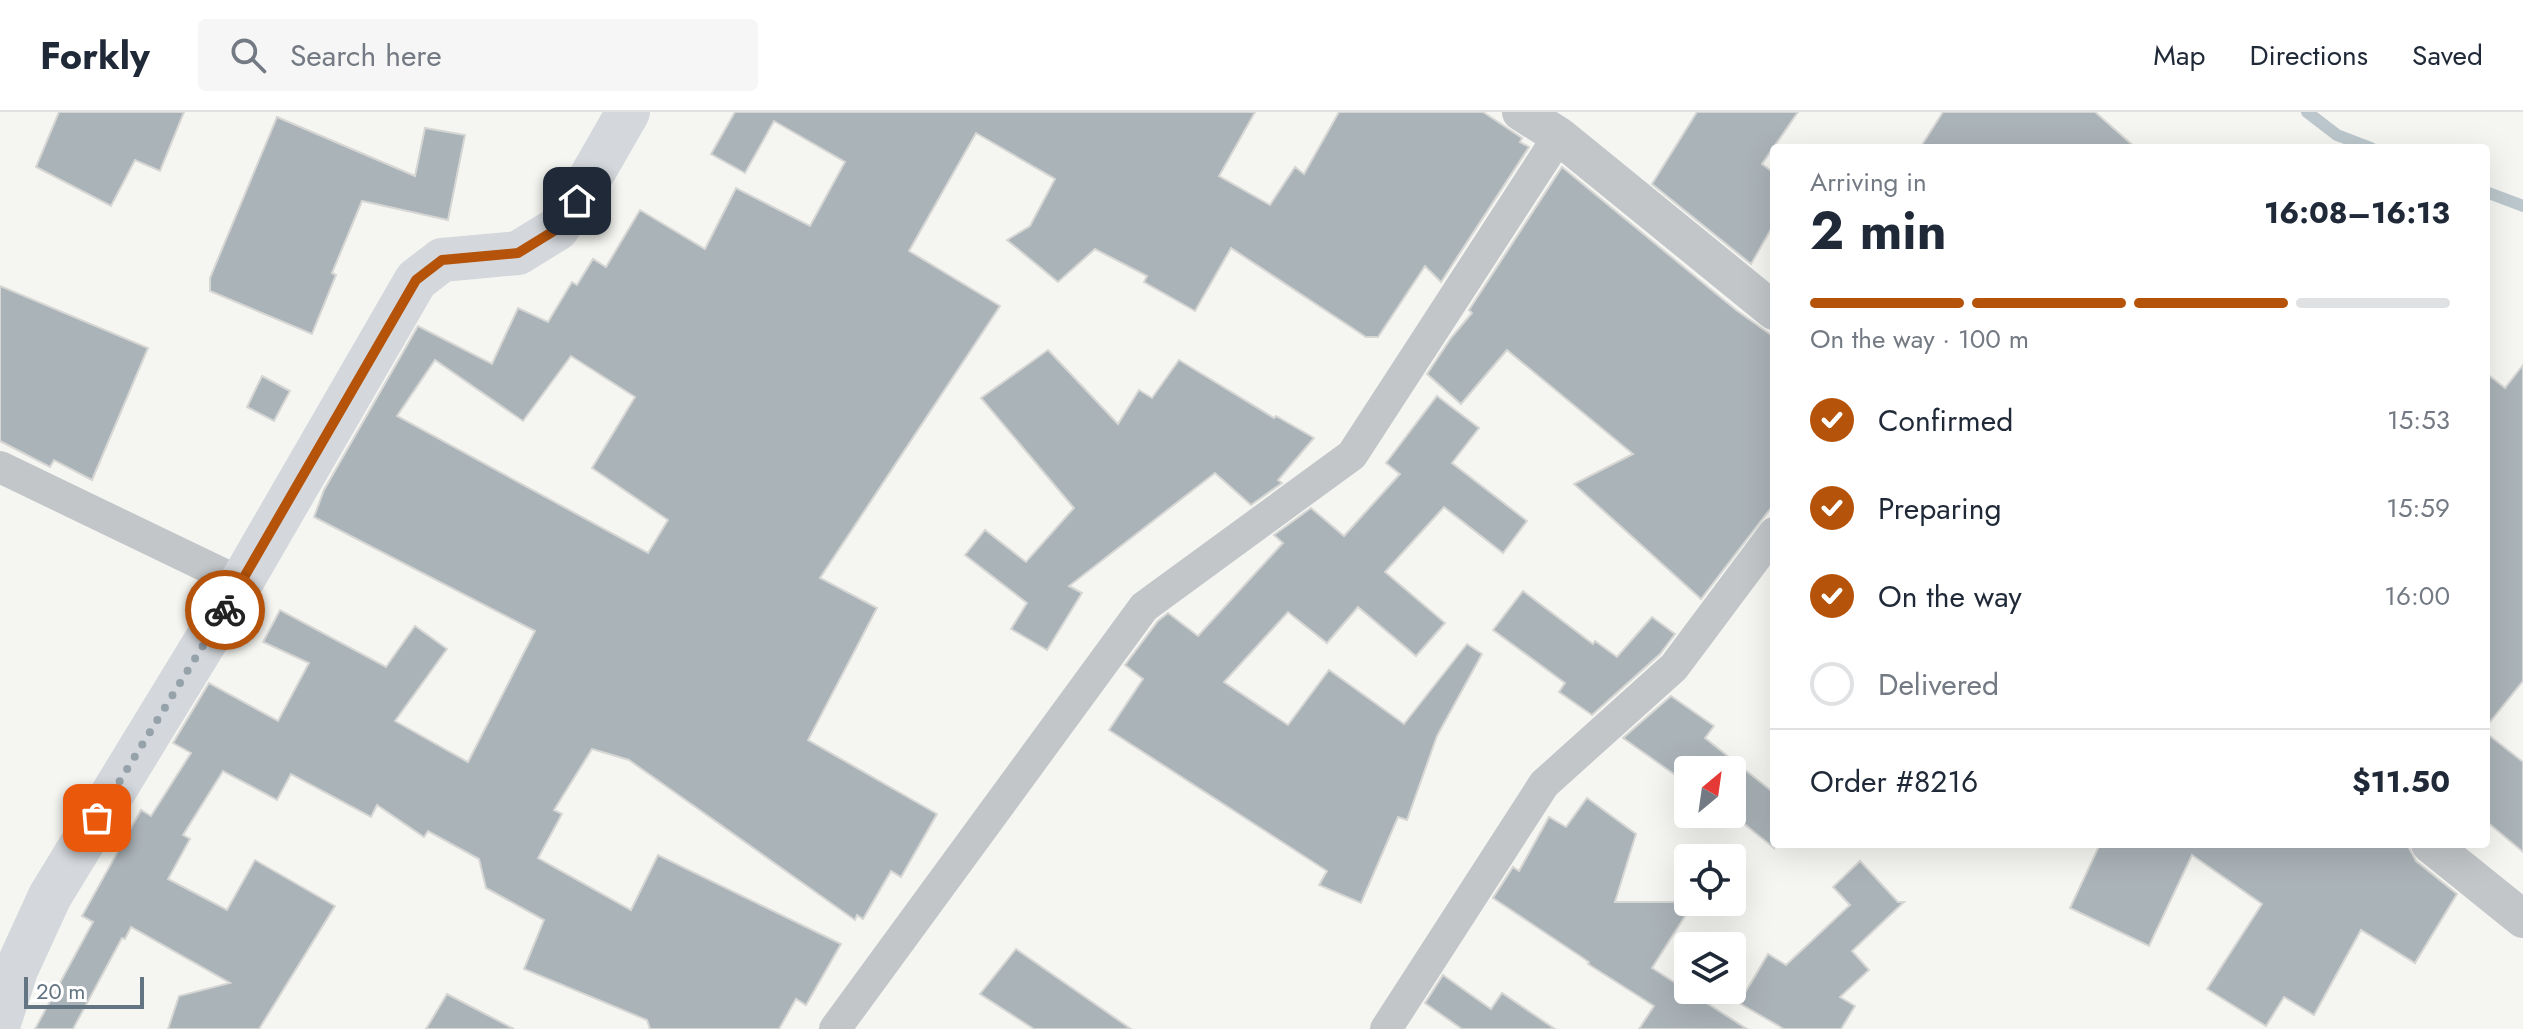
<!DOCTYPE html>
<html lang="en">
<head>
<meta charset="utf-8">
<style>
	body { margin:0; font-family:Jost,sans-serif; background:#f6f6f7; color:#1f2937; height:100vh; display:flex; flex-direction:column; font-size:30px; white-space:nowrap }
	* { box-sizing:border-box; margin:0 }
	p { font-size:26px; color:#747a83 }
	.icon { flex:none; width:44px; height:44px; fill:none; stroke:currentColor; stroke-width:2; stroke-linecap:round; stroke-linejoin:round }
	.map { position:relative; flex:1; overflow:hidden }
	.side { position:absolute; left:1770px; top:32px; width:720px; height:704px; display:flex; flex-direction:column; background:#fff; border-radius:8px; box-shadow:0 8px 32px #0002 }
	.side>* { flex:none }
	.needle { width:52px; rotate:29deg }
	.tools { position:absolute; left:1674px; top:644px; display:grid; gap:16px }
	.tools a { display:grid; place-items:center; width:72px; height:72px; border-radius:8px; background:#fff; box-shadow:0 8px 32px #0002; font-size:40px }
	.scale { position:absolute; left:24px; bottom:20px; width:120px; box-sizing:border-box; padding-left:8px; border:4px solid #637583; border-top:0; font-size:22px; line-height:28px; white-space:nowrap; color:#637583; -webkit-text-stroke:6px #fff; paint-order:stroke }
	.pin { position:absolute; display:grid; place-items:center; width:68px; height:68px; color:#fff; margin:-34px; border-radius:16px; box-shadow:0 4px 12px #0006 }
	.courier { position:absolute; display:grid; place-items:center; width:80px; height:80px; margin:-40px; border:6px solid #b45309; border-radius:50%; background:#fff; color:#222; box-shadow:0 2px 10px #0007 }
	.head em { font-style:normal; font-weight:700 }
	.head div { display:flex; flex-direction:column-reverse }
	.head { display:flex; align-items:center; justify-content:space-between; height:136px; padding:0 40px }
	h1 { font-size:52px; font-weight:700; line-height:60px }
	.bar { display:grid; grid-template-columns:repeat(4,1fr); gap:12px 8px; align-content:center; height:96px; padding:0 40px }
	.bar i { height:10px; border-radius:6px; background:#e0e1e3 }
	.bar .on { background:#b45309 }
	.bar p { grid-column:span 4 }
	.line { display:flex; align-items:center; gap:20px; padding:0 40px; border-top:2px solid #e0e1e3 }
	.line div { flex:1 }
	ol { padding:0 40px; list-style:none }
	li { display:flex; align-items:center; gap:24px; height:88px }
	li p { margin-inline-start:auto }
	li .icon { padding:8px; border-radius:50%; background:#b45309; color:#fff; stroke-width:4 }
	li:last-child { color:#747a83 }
	li i { width:44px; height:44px; border:4px solid #e0e1e3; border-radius:50% }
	header { display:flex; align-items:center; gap:48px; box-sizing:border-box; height:112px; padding:0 40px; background:#fff; border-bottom:2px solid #e0e1e3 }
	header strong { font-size:38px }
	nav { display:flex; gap:44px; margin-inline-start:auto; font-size:28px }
	.search { width:560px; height:72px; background:#f6f6f7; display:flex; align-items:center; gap:20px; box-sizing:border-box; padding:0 28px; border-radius:8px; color:#747a83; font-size:30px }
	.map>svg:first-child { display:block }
</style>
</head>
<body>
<header>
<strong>Forkly</strong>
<div class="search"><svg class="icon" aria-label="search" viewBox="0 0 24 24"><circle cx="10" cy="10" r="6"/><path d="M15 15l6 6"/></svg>Search here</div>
<nav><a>Map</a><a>Directions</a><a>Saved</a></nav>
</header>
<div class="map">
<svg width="2523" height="917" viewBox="0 0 2523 917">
	<rect width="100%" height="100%" fill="#f5f5f1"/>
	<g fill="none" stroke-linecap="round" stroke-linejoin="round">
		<g stroke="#bbc7cc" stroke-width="12">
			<path d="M2307 0 2337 23 2371 36"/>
			<path d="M2486 80 2523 94"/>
		</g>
	</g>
	<g fill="#aab3b8" stroke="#d6d6d4" stroke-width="2" fill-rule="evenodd">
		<path d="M59 0H184L160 59 135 48 111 94 36 55Z"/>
		<path d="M735 0H1255L1219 64 1270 93 1295 55 1304 62 1339 0H1483L1522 26 1520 30 1529 35 1441 170 1425 154 1378 225H1366L1231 136 1195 199 1144 170 1147 164 1095 137 1058 170 1007 128 1030 114 1055 67 976 21 909 139 1000 194 820 466 877 496 808 628 937 702 901 765 891 759 863 807 857 803 855 808 629 648 592 637 554 698 562 702 538 746 631 798 658 743 841 832 806 893 796 887 779 917H650L647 908 524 857 544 808 486 776 479 747 428 719 424 725 377 693 371 705 291 662 277 688 223 659 183 723 190 727 168 767 227 798 255 748 335 794 259 917H168L179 884 230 871 131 815 125 827 122 826 73 917H35L93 810 82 804 141 698 151 704 191 641 173 631 209 571 278 609 309 551 263 530 280 498 386 555 415 514 447 537 395 609 468 650 535 519 314 405 324 378 418 214 492 252 518 196 548 210 572 170 577 173 593 147 606 155 640 98 705 137 736 76 810 114 845 50 774 9 745 61 711 42ZM571 244 635 285 592 356 668 408 648 441 397 304 435 248 523 309Z"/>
		<path d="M1697 0H1798L1762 52 1774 61V112L1751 152 1652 72Z"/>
		<path d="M1943 0H2095L2136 36H1920Z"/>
		<path d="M277 5 415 64 425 16 465 23 448 108 362 89 332 161 336 163 312 222 210 179V166Z"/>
		<path d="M1562 55 1736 198 1774 225V392L1701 487 1574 372 1633 342 1507 238 1461 292 1427 262 1451 226 1472 201 1469 198Z"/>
		<path d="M0 174 148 236 92 368 54 348 50 355 0 329Z"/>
		<path d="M1048 238 1118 312 1139 278 1152 286 1179 248 1274 306 1276 304 1314 326 1278 368 1282 371 1251 393 1215 361 1069 474 1082 481 1047 538 1011 517 1027 491 965 443 985 418 1026 450 1074 396 981 286Z"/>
		<path d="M2523 253V569L2486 615V261L2505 276Z"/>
		<path d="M262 264 290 279 274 309 247 295Z"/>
		<path d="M1437 284 1479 316 1452 351 1527 409 1503 441 1444 395 1385 460 1445 511 1416 544 1358 495 1327 531 1288 500 1224 570 1288 613 1329 558 1404 612 1467 532 1482 542 1437 624 1407 708 1398 705 1361 791 1319 773 1327 759 1109 618 1143 567 1125 553 1158 509 1168 501 1198 524 1283 431 1274 423 1311 396 1344 424 1400 362 1386 351Z"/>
		<path d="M1523 479 1593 532 1595 529 1617 545 1652 505 1675 522 1660 542 1592 603 1559 580 1565 571 1493 518Z"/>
		<path d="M1671 584 1714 614 1705 626 1774 681V736L1732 702V658H1688V672L1623 626Z"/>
		<path d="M2486 621 2523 650V740L2486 709Z"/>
		<path d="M1587 686 1636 722 1615 790H1694L1652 856 1747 917H1639L1654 894 1588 852 1589 850 1493 786 1513 755 1519 759 1549 705 1566 715Z"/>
		<path d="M2100 732H2407L2416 749 2457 782 2415 851 2361 818 2314 903 2284 885 2266 914 2207 877 2262 792 2192 743 2149 834 2070 796Z"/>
		<path d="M1860 749 1898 790H1904L1852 839 1869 858 1840 885 1855 894 1841 917H1784L1739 891 1768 842 1786 853 1850 793 1833 775Z"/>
		<path d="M1016 837 1131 917H1034L980 882Z"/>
		<path d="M1443 863 1491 897 1502 881 1555 917H1462L1425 891Z"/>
		<path d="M447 882 514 917H426Z"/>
	</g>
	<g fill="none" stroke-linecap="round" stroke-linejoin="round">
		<g stroke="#c2c6c9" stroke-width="32">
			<path d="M0 355 241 471"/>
			<path d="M835 917 1144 495 1352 343 1559 24"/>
			<path d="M1386 917 1544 672 1674 555 1774 421"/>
		</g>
		<g stroke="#c2c6c9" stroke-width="38">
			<path d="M1521 0 1559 24 1774 199"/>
			<path d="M2430 732 2523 807"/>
		</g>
		<path stroke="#d4d8dc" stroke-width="44" d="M0 908 16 858 50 784 241 471 416 168 442 148 518 141 557 117 577 89 628 0"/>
	</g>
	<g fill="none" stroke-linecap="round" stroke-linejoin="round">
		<path stroke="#96a2aa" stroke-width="8" stroke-dasharray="0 14.4" d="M97 706 225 498"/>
		<path stroke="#b45309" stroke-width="10" d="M225 498 416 168 442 148 518 141 557 117 577 89"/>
	</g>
</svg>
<div class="tools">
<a><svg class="needle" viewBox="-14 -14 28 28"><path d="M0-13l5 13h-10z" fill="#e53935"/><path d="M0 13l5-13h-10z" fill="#747a83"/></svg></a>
<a><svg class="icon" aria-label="locate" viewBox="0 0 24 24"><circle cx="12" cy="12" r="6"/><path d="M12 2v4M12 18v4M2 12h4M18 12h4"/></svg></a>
<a><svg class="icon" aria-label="layers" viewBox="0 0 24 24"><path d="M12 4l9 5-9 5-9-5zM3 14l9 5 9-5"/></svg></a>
</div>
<div class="scale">20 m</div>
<div class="pin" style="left:97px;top:706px;background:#ea580c"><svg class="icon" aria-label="bag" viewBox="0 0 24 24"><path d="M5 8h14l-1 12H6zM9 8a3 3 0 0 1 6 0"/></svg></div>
<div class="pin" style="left:577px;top:89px;background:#1f2937"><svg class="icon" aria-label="home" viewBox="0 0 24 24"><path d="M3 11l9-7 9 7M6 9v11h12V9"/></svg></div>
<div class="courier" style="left:225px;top:498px"><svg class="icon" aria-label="bike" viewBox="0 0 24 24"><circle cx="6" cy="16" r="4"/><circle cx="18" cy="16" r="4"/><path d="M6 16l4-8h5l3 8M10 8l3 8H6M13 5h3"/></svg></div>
<section class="side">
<div class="head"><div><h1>2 min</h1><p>Arriving in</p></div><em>16:08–16:13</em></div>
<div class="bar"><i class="on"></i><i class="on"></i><i class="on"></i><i></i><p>On the way · 100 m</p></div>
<ol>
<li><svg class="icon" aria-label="check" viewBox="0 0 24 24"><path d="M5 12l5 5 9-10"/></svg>Confirmed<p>15:53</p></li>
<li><svg class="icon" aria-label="check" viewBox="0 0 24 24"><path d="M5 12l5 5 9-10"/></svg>Preparing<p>15:59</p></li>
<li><svg class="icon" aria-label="check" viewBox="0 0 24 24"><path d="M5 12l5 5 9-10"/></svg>On the way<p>16:00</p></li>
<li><i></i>Delivered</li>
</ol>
<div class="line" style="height:104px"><div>Order #8216</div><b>$11.50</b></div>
</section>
</div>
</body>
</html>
